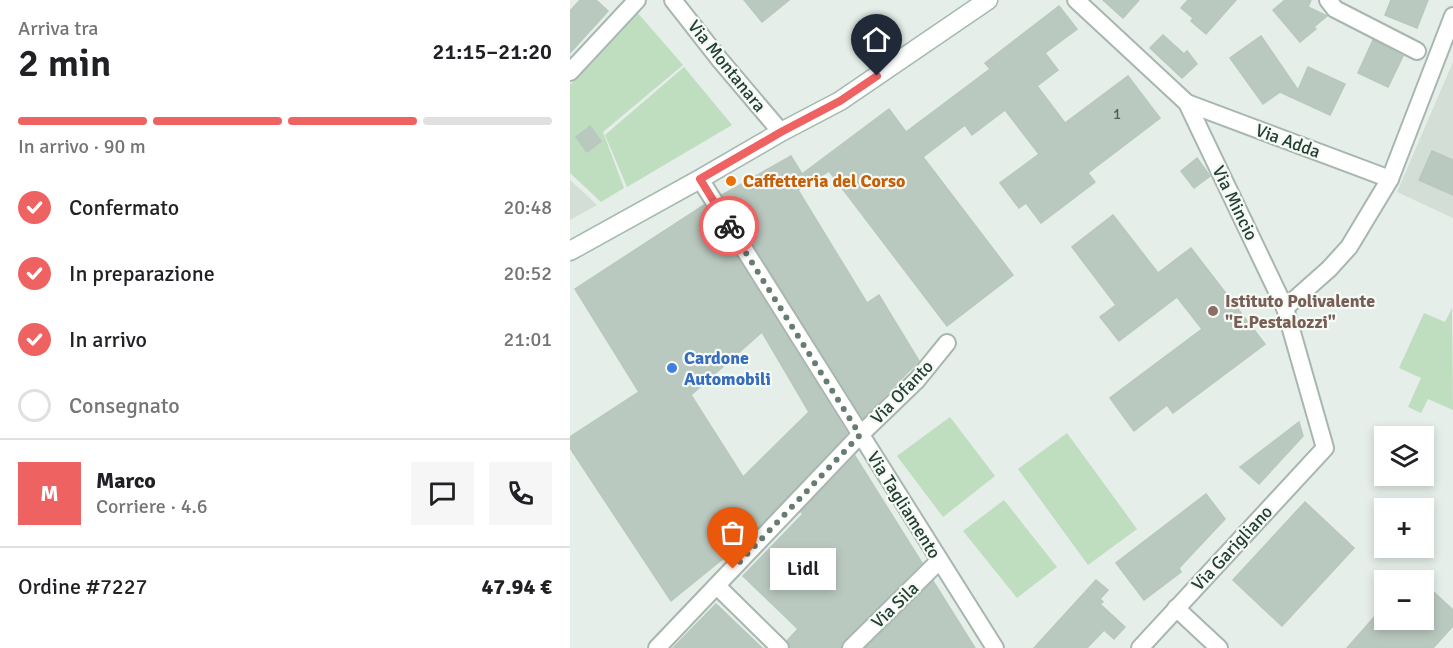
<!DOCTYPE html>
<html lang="it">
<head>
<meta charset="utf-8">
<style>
	body { margin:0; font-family:Signika,sans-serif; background:#f6f6f6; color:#202124; height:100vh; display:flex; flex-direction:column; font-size:22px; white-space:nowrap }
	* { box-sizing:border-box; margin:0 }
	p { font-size:20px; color:#757577 }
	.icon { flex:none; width:33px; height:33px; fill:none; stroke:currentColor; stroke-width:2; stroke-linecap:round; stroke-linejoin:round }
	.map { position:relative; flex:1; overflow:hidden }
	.details { display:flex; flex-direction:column; background:#fff; width:570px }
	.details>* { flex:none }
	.buttons { position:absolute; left:804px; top:426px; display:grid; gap:12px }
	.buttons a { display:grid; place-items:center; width:60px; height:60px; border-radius:0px; background:#fff; box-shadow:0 3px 9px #0003; font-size:30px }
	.pin { position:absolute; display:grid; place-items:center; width:51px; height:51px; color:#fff; margin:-62px -26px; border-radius:50% 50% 50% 0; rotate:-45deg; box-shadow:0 0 6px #0007 }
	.pin .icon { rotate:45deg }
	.courier { position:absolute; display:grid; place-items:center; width:60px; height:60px; margin:-30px; border:4px solid #ef6262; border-radius:50%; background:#fff; color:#222; box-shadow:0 2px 8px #0007 }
	.bubble { position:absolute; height:42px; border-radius:0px; background:#fff; box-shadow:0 3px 9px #0003; font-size:20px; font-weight:600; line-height:42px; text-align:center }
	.head em { font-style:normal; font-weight:600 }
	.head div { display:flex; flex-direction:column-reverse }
	.head { display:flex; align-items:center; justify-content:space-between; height:102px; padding:0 18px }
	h1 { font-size:39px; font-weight:600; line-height:45px }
	.bar { display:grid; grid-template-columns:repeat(4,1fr); gap:9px 6px; align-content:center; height:72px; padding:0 18px }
	.bar i { height:8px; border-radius:4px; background:#e0e0e0 }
	.bar .active { background:#ef6262 }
	.bar p { grid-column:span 4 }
	.line { display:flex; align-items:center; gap:15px; padding:0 18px; border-top:2px solid #e0e0e0 }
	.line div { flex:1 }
	.round { display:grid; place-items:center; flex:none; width:63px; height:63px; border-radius:0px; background:#f6f6f6 }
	ol { padding:0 18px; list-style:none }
	li { display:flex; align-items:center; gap:18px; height:66px }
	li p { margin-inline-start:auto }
	li .icon { padding:6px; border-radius:50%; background:#ef6262; color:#fff; stroke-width:4 }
	li:last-child { color:#757577 }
	li i { width:33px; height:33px; border:3px solid #e0e0e0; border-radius:50% }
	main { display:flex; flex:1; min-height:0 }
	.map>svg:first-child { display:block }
</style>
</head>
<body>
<main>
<section class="details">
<div class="head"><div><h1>2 min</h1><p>Arriva tra</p></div><em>21:15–21:20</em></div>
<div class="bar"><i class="active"></i><i class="active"></i><i class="active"></i><i></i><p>In arrivo · 90 m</p></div>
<ol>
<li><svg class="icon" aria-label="check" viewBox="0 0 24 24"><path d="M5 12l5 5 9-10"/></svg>Confermato<p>20:48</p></li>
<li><svg class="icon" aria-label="check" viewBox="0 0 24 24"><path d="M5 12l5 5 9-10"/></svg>In preparazione<p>20:52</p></li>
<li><svg class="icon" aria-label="check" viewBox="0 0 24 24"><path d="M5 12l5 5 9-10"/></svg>In arrivo<p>21:01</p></li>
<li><i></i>Consegnato</li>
</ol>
<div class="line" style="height:108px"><b class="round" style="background:#ef6262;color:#fff">M</b><div><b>Marco</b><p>Corriere · 4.6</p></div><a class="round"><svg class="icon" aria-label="chat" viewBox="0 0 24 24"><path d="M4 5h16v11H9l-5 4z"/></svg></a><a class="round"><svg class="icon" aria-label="phone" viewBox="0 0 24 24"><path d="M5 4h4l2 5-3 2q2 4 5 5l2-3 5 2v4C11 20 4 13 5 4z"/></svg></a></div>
<div class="line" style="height:78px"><div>Ordine #7227</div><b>47.94 €</b></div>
</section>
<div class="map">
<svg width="883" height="648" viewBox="0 0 883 648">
	<rect width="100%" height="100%" fill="#e5eee8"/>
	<g fill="#d3ded6">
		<path d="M883 62V218L827 192Z"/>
		<path d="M0 180 27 205 0 220Z"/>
	</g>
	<g fill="#bfdec0">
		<path d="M66 11 113 65 33 132 54 188 31 202 0 173V85Z"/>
		<path d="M114 67 162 125 57 187 35 135Z"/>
		<path d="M882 308 883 410 858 399 851 413 838 407 851 378 829 368 854 313 875 322Z"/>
		<path d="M380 417 425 476 373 517 327 456Z"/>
		<path d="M497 433 567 529 518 565 448 469Z"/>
		<path d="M434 500 487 567 447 598 393 531Z"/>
	</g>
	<g fill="#bac9c0" stroke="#b7c8bd" stroke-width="1.5" fill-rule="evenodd">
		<path d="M10 0H26L38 11 0 53V11Z"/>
		<path d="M174 0H219L192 22Z"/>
		<path d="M533 0H569L553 18Z"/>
		<path d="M618 0H666L636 34 621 21 623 18 611 8Z"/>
		<path d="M715 0H741L738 7 757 16 744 27 746 29 730 42 703 10Z"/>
		<path d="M821 0H858L847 28 815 15Z"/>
		<path d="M489 6 507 29 475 53 488 70 467 86 495 123 558 76 590 118 518 173 525 182 471 223 456 203 449 208 430 183 469 154 435 110 402 135 395 125 353 157 443 275 377 326 259 171 228 190 297 303 309 295 349 361 293 418 152 195 221 156 232 174 319 109 336 132 420 69 415 63Z"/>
		<path d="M593 35 614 54 617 51 627 64 612 78 580 48Z"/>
		<path d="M691 36 728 90 738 67 775 84 760 115 710 92 693 104 660 58Z"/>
		<path d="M803 40 833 56 818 87 788 73Z"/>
		<path d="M20 126 31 141 17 152 6 137Z"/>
		<path d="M862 151 883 160V195L849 180Z"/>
		<path d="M627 158 640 176 624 188 611 171Z"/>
		<path d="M134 205 277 433 176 540 101 601 0 448V437L69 392 5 289ZM192 332 239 412 173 477 121 395Z"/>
		<path d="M543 215 588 273 621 248 695 344 603 413 597 405 564 431 540 398 632 329 607 297 549 341 530 317 546 305 502 247Z"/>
		<path d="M729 422 733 436 689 484 670 467Z"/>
		<path d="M285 456 352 563 274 641 271 648H220L217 641 228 629 173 576 233 514 231 512Z"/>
		<path d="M636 494 655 519 609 568 611 572 574 600 546 563Z"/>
		<path d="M735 502 784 548 712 626 663 580Z"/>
		<path d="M526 580 538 590 530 599 533 602 530 604 555 627 544 639 534 630 517 648H464Z"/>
		<path d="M363 581 405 648H296Z"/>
		<path d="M854 583 883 610V626L863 648H777L814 606V620H854Z"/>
		<path d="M146 604 192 648H103Z"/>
	</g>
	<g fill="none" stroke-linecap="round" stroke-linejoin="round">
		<defs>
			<g id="minor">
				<path d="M103 0 150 60 211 132"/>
				<path d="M506 0 617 103 715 308 755 448 570 648"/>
				<path d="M758 0 765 9 847 51"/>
				<path d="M0 72 67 0"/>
				<path d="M617 103 820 179"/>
				<path d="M130 179 425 648"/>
				<path d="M715 308 759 269 779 247 820 179 883 16"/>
				<path d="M147 586 210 648"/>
				<path d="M606 608 649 648"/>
				<path d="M87 648 290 435 347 380 377 343"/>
				<path d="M281 648 369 561"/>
			</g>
			<path id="secondary" d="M0 251 130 179 211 132 270 101 418 0"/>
		</defs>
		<use href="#minor" stroke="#a7b6ae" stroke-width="20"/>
		<use href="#secondary" stroke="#a4baad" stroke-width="21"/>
		<use href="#minor" stroke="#fff" stroke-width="16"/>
		<use href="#secondary" stroke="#fff" stroke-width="18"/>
	</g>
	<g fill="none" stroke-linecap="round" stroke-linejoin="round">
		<path stroke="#687d72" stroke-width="6" stroke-dasharray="0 10.8" d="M159 226 290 435 163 569"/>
		<path stroke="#ef6262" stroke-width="8" d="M159 226 130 179 211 132 270 101 307 76"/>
	</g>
	<circle fill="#e8710a" stroke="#f6faf7" stroke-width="2" cx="161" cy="181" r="6"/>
	<circle fill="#8d6e63" stroke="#f6faf7" stroke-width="2" cx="643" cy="311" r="6"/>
	<circle fill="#3f7fe0" stroke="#f6faf7" stroke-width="2" cx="102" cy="368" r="6"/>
	<g text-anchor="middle" stroke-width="4.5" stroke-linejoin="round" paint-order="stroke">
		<g font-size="15" fill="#4a6256">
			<text x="547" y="119">1</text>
		</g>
		<g font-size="18" fill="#244032" stroke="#f6faf7">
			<text transform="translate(157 66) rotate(51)" y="6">Via Montanara</text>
			<text transform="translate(718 141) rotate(20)" y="6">Via Adda</text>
			<text transform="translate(665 203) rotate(64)" y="6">Via Mincio</text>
			<text transform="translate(332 392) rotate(-46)" y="6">Via Ofanto</text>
			<text transform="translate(334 505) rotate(58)" y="6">Via Tagliamento</text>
			<text transform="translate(662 548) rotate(-47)" y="6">Via Garigliano</text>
			<text transform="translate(325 605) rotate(-44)" y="6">Via Sila</text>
		</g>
		<g font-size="18" font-weight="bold" fill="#c56008" stroke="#f6faf7" text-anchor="start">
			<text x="173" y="187">Caffetteria del Corso</text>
		</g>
		<g font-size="18" font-weight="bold" fill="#785e54" stroke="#f6faf7" text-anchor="start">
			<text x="655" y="307">Istituto Polivalente<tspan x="655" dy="21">"E.Pestalozzi"</tspan></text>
		</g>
		<g font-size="18" font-weight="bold" fill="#366cbe" stroke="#f6faf7" text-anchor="start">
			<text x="114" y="364">Cardone<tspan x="114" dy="21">Automobili</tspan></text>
		</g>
	</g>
</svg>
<div class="buttons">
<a><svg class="icon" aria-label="layers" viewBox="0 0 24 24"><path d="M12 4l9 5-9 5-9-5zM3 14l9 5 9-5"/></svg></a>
<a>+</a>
<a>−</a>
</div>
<div class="pin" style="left:163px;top:569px;background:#ea580c"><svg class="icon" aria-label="bag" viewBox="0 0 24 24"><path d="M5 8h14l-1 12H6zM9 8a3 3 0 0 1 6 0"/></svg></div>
<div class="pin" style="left:307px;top:76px;background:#1f2937"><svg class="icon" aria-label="home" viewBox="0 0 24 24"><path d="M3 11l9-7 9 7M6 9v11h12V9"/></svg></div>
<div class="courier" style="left:159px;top:226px"><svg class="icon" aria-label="bike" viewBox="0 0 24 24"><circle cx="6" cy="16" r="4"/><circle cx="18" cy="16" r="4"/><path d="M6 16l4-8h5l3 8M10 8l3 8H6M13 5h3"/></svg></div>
<div class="bubble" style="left:200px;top:548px;width:66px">Lidl</div>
</div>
</main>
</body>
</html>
